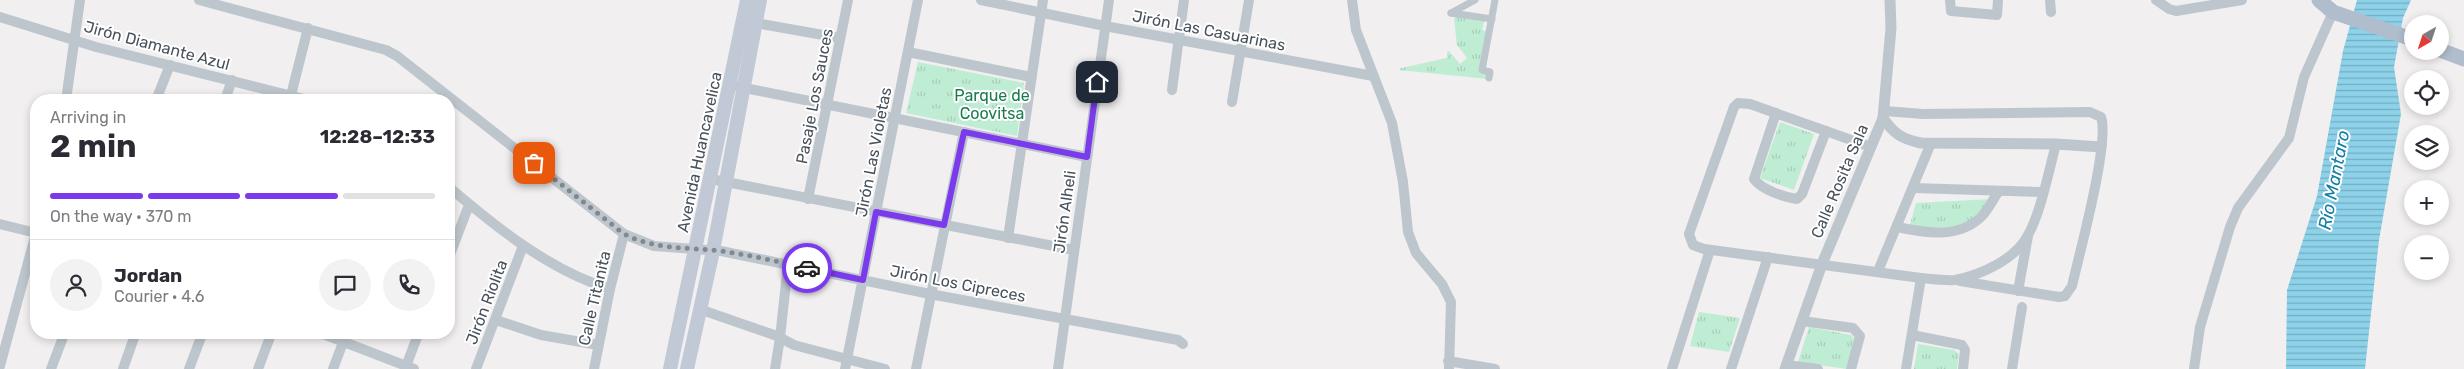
<!DOCTYPE html>
<html lang="en">
<head>
<meta charset="utf-8">
<style>
	body { margin:0; font-family:Rubik,sans-serif; background:#f2f2f3; color:#2b2b33; height:100vh; display:flex; flex-direction:column; font-size:19px; white-space:nowrap }
	* { box-sizing:border-box; margin:0 }
	p { font-size:16px; color:#7c7c81 }
	.icon { flex:none; width:28px; height:28px; fill:none; stroke:currentColor; stroke-width:2; stroke-linecap:round; stroke-linejoin:round }
	.map { position:relative; flex:1; overflow:hidden }
	.panel { position:absolute; left:30px; top:94px; width:425px; height:245px; display:flex; flex-direction:column; background:#fff; border-radius:20px; box-shadow:0 2px 8px #0003 }
	.panel>* { flex:none }
	.needle { width:32px; rotate:219deg }
	.fabs { position:absolute; left:2404px; top:15px; display:grid; gap:10px }
	.fabs a { display:grid; place-items:center; width:45px; height:45px; border-radius:50%; background:#fff; box-shadow:0 2px 8px #0003; font-size:25px }
	.pin { position:absolute; display:grid; place-items:center; width:42px; height:42px; color:#fff; margin:-21px; border-radius:10px; box-shadow:0 2px 8px #0006 }
	.courier { position:absolute; display:grid; place-items:center; width:50px; height:50px; margin:-25px; border:4px solid #7c3aed; border-radius:50%; background:#fff; color:#222; box-shadow:0 1px 6px #0007 }
	.headline em { font-style:normal; font-weight:700 }
	.headline div { display:flex; flex-direction:column-reverse }
	.headline { display:flex; align-items:center; justify-content:space-between; height:85px; padding:0 20px }
	h1 { font-size:32px; font-weight:700; line-height:38px }
	.bar { display:grid; grid-template-columns:repeat(4,1fr); gap:8px 5px; align-content:center; height:60px; padding:0 20px }
	.bar i { height:6px; border-radius:4px; background:#e1e1e2 }
	.bar .current { background:#7c3aed }
	.bar p { grid-column:span 4 }
	.line { display:flex; align-items:center; gap:12px; padding:0 20px; border-top:1px solid #e1e1e2 }
	.line div { flex:1 }
	.round { display:grid; place-items:center; flex:none; width:52px; height:52px; border-radius:26px; background:#f2f2f3 }
	.map>svg:first-child { display:block }
</style>
</head>
<body>
<div class="map">
<svg width="2464" height="369" viewBox="0 0 2464 369">
	<defs>
		<pattern id="grass-tufts" width="24" height="20" patternUnits="userSpaceOnUse" patternTransform="scale(1.25)"><rect width="24" height="20" fill="#bfedd3"/><path d="M3 7l-1-3M5 7V3M7 7l1-3M15 17l-1-3M17 17v-4M19 17l1-3" fill="none" stroke="#a6cdb8"/></pattern>
		<pattern id="water-rules" width="6" height="5" patternUnits="userSpaceOnUse" patternTransform="scale(1.25)"><rect width="6" height="5" fill="#8dd2e9"/><path d="M0 2.5h6" fill="none" stroke="#75adc0"/></pattern>
	</defs>
	<rect width="100%" height="100%" fill="#f1efef"/>
	<g fill="url(#grass-tufts)">
		<path d="M1456 16 1485 19 1482 30 1489 32 1481 70 1489 72 1488 79 1399 70 1401 68 1447 58V52L1449 51 1460 64 1467 58 1457 45 1454 19Z"/>
		<path d="M918 62 1024 83 1017 136 906 113Z"/>
		<path d="M1780 122 1814 134 1794 190 1760 178Z"/>
		<path d="M1993 199 1963 227 1909 228 1916 203Z"/>
		<path d="M1699 312 1740 318 1729 352 1690 346Z"/>
		<path d="M1809 327 1851 335 1854 339 1847 369 1798 362Z"/>
		<path d="M1918 344 1954 350 1959 354 1957 369H1914Z"/>
	</g>
	<path fill="url(#water-rules)" d="M2357 0H2411L2403 18 2394 67 2401 114 2379 240 2365 369H2286L2287 290 2317 196 2343 51Z"/>
	<g fill="none" stroke-linecap="round" stroke-linejoin="round">
		<g stroke="#bec6cd" stroke-width="7">
			<path d="M1451 13 1492 19"/>
			<path d="M1451 13 1475 0"/>
			<path d="M1489 78 1490 72 1482 70 1495 0"/>
		</g>
		<g stroke="#bec6cd" stroke-width="10">
			<path d="M199 0 386 50 397 56 624 234 654 246 721 251 930 294 1178 340 1183 344"/>
			<path d="M981 0 1105 26 1373 76"/>
			<path d="M1352 0 1356 30 1392 123 1403 182 1408 232 1416 253 1442 284 1451 302 1449 369"/>
			<path d="M1950 0 1951 11 1997 15 1998 0"/>
			<path d="M2050 0 2051 12"/>
			<path d="M2156 0 2169 9 2176 11 2242 0"/>
			<path d="M0 17 96 47 308 100"/>
			<path d="M750 22 840 38"/>
			<path d="M908 52 1031 77"/>
			<path d="M730 85 1087 157"/>
			<path d="M1172 90 1184 0"/>
			<path d="M290 99 308 28"/>
			<path d="M66 100 80 0"/>
			<path d="M156 100 170 65"/>
			<path d="M225 100 232 80"/>
			<path d="M1232 102 1249 0"/>
			<path d="M1885 111 1923 114 2090 112 2101 117C2110 142 2079 255 2072 286L2065 296 2059 297 1960 281"/>
			<path d="M1776 113 1754 179C1762 190 1784 197 1797 199L1802 194 1826 131"/>
			<path d="M1871 147 1750 104 1738 103 1734 107 1689 234 1693 245 1704 249 1921 278C1932 279 1945 281 1955 280 1981 275 2016 259 2028 235 2041 212 2049 170 2056 144"/>
			<path d="M711 179 1074 250"/>
			<path d="M449 187C497 228 549 270 610 289"/>
			<path d="M1913 188 2043 192"/>
			<path d="M808 199 848 0"/>
			<path d="M0 224 36 233"/>
			<path d="M1897 227C1925 233 1958 239 1981 217 1988 210 1993 199 1999 191"/>
			<path d="M1008 238 1043 0"/>
			<path d="M449 257 469 205"/>
			<path d="M1878 271 1931 143"/>
			<path d="M2018 291 2028 236"/>
			<path d="M699 309 777 336 794 345 885 369"/>
			<path d="M496 320 541 335 598 345"/>
			<path d="M1802 321 1853 328 1860 336 1851 369"/>
			<path d="M318 332 414 369"/>
			<path d="M1912 335 1962 345 1965 350 1963 369"/>
			<path d="M1448 361 1495 369"/>
			<path d="M1787 365 1818 369"/>
			<path d="M0 366 36 233"/>
			<path d="M51 369 65 332"/>
			<path d="M123 369 136 332"/>
			<path d="M189 369 203 332"/>
			<path d="M258 369 272 332"/>
			<path d="M333 369 347 332"/>
			<path d="M405 369 419 332"/>
			<path d="M476 369 523 246"/>
			<path d="M594 369 610 289 624 234"/>
			<path d="M775 369 780 338 788 264"/>
			<path d="M845 369 918 0"/>
			<path d="M916 369 964 132"/>
			<path d="M1058 369 1109 0"/>
			<path d="M1672 369 1710 250"/>
			<path d="M1731 369 1768 257"/>
			<path d="M1906 369 1921 278"/>
			<path d="M2012 369 2022 307"/>
			<path d="M2194 369 2200 327 2230 227 2238 208 2289 138 2304 77 2333 12"/>
		</g>
		<g stroke="#bec6cd" stroke-width="11">
			<path d="M1883 118C1894 134 1902 139 1921 143L2056 144 2101 147"/>
			<path d="M1785 369 1822 264 1883 118 1891 28 1890 0"/>
		</g>
		<g stroke="#c0c9d5" stroke-width="14">
			<path d="M670 369 747 0"/>
			<path d="M687 369 713 251 760 0"/>
		</g>
		<g stroke="#b0bdcd" stroke-width="15">
			<path d="M2319 0 2333 12 2412 39"/>
			<path d="M2440 50 2464 59"/>
		</g>
	</g>
	<g fill="none" stroke-linecap="round" stroke-linejoin="round">
		<path stroke="#83888f" stroke-width="5" stroke-dasharray="0 9" d="M534 163 624 234C655 250 687 247 721 251 750 255 779 262 807 268"/>
		<path stroke="#7c3aed" stroke-width="6" d="M807 268 863 280 876 212 944 225 964 132 1087 157 1097 82"/>
	</g>
	<g text-anchor="middle" stroke-width="4" stroke-linejoin="round" paint-order="stroke">
		<g font-size="16" fill="#48515c" stroke="#fff">
			<text transform="translate(1209 30) rotate(11)" y="6">Jirón Las Casuarinas</text>
			<text transform="translate(157 45) rotate(15)" y="6">Jirón Diamante Azul</text>
			<text transform="translate(814 96) rotate(-79)" y="6">Pasaje Los Sauces</text>
			<text transform="translate(699 152) rotate(-78)" y="6">Avenida Huancavelica</text>
			<text transform="translate(873 152) rotate(-79)" y="6">Jirón Las Violetas</text>
			<text transform="translate(1839 181) rotate(-67)" y="6">Calle Rosita Sala</text>
			<text transform="translate(1064 212) rotate(-82)" y="6">Jirón Alheli</text>
			<text transform="translate(958 283) rotate(11)" y="6">Jirón Los Cipreces</text>
			<text transform="translate(594 298) rotate(-77)" y="6">Calle Titanita</text>
			<text transform="translate(486 302) rotate(-69)" y="6">Jirón Riolita</text>
		</g>
		<g font-size="16" fill="#1a7b4f" stroke="#fff">
			<text x="992" y="101">Parque de<tspan x="992" dy="18">Coovitsa</tspan></text>
		</g>
		<g font-size="18" font-style="italic" fill="#117fa5" stroke="#fff">
			<text transform="translate(2334 180) rotate(-79)" y="6">Río Mantaro</text>
		</g>
	</g>
</svg>
<div class="fabs">
<a><svg class="needle" viewBox="-14 -14 28 28"><path d="M0-13l5 13h-10z" fill="#e53935"/><path d="M0 13l5-13h-10z" fill="#7c7c81"/></svg></a>
<a><svg class="icon" aria-label="locate" viewBox="0 0 24 24"><circle cx="12" cy="12" r="6"/><path d="M12 2v4M12 18v4M2 12h4M18 12h4"/></svg></a>
<a><svg class="icon" aria-label="layers" viewBox="0 0 24 24"><path d="M12 4l9 5-9 5-9-5zM3 14l9 5 9-5"/></svg></a>
<a>+</a>
<a>−</a>
</div>
<div class="pin" style="left:534px;top:163px;background:#ea580c"><svg class="icon" aria-label="bag" viewBox="0 0 24 24"><path d="M5 8h14l-1 12H6zM9 8a3 3 0 0 1 6 0"/></svg></div>
<div class="pin" style="left:1097px;top:82px;background:#1f2937"><svg class="icon" aria-label="home" viewBox="0 0 24 24"><path d="M3 11l9-7 9 7M6 9v11h12V9"/></svg></div>
<div class="courier" style="left:807px;top:268px"><svg class="icon" aria-label="car" viewBox="0 0 24 24"><path d="M5 17H2v-5l4-1 3-4h7l3 4 3 1v5h-3M9 17h6M6 11h13"/><circle cx="7" cy="17" r="2"/><circle cx="17" cy="17" r="2"/></svg></div>
<section class="panel">
<div class="headline"><div><h1>2 min</h1><p>Arriving in</p></div><em>12:28–12:33</em></div>
<div class="bar"><i class="current"></i><i class="current"></i><i class="current"></i><i></i><p>On the way · 370 m</p></div>
<div class="line" style="height:90px"><a class="round"><svg class="icon" aria-label="person" viewBox="0 0 24 24"><circle cx="12" cy="8" r="4"/><path d="M4 21q1-7 8-7t8 7"/></svg></a><div><b>Jordan</b><p>Courier · 4.6</p></div><a class="round"><svg class="icon" aria-label="chat" viewBox="0 0 24 24"><path d="M4 5h16v11H9l-5 4z"/></svg></a><a class="round"><svg class="icon" aria-label="phone" viewBox="0 0 24 24"><path d="M5 4h4l2 5-3 2q2 4 5 5l2-3 5 2v4C11 20 4 13 5 4z"/></svg></a></div>
</section>
</div>
</body>
</html>
